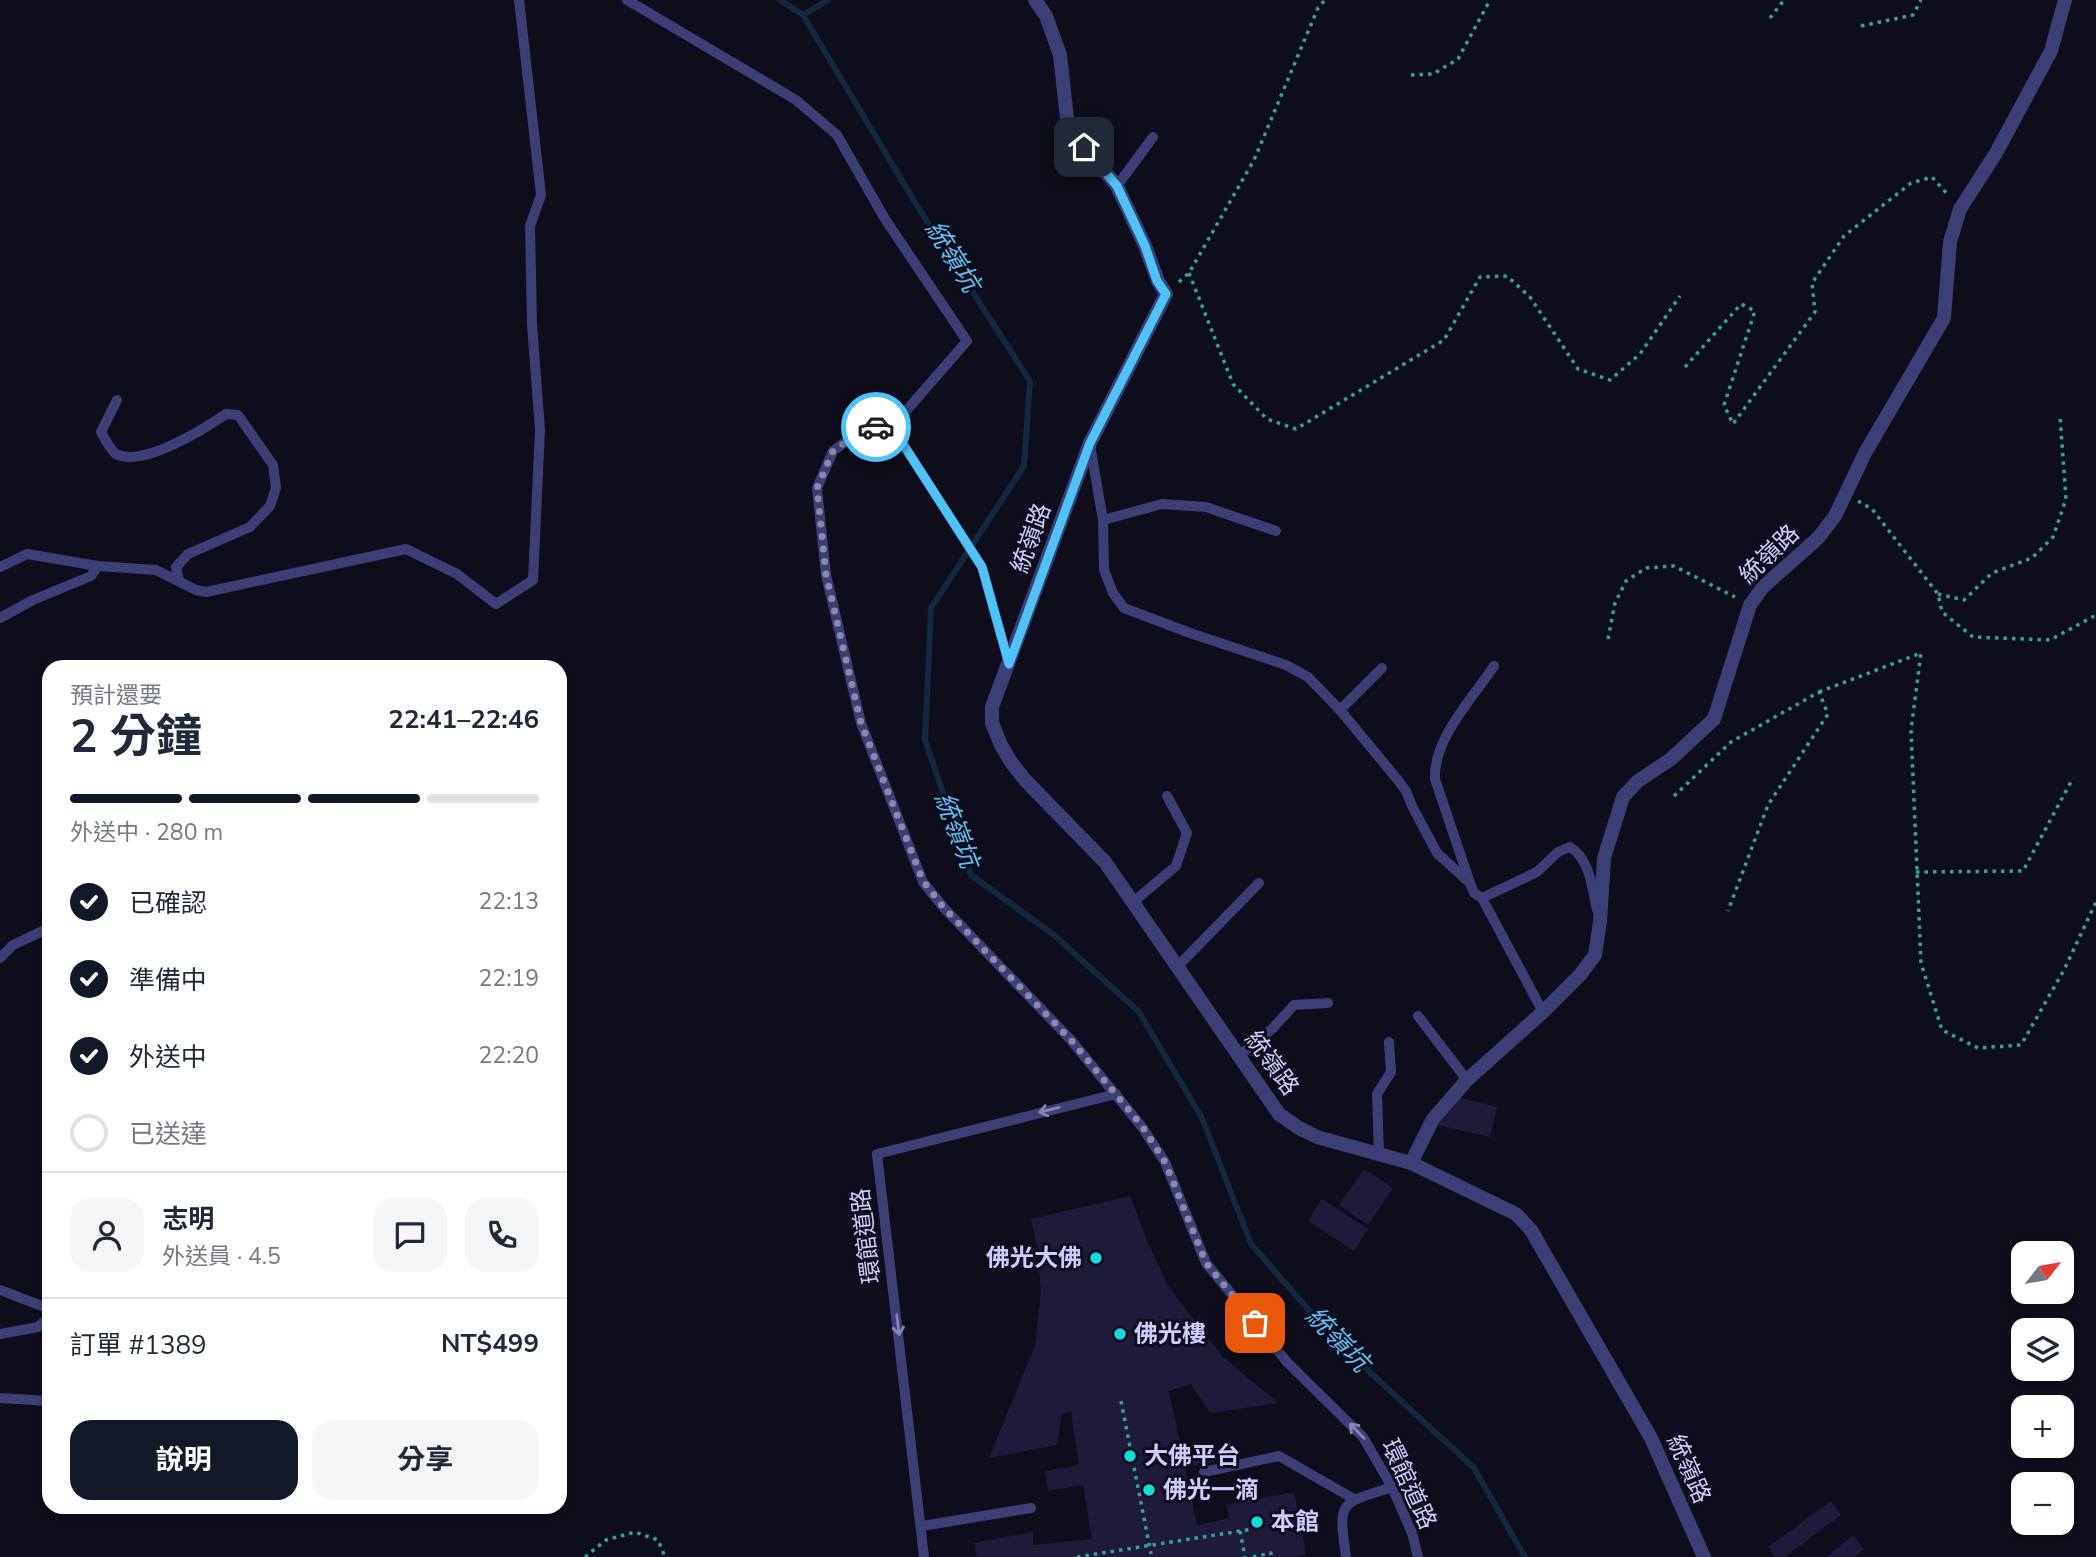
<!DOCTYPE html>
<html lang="zh-TW">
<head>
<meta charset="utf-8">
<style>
	body { margin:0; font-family:"Nunito Sans","Noto Sans TC",sans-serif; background:#f6f6f7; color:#1f2937; height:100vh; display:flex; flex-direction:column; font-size:26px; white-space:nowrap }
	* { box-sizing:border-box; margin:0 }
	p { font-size:23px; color:#747a83 }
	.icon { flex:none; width:38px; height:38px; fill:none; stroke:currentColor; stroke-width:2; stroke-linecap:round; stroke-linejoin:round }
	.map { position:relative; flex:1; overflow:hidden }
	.sheet { position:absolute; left:42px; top:660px; width:525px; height:854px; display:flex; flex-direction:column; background:#fff; border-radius:21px; box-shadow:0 2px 5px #0004 }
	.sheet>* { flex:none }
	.needle { width:46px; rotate:59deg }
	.fabs { position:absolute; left:2011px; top:1241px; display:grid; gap:14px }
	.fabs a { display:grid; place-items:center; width:63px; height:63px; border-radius:14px; background:#fff; box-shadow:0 2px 5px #0004; font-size:35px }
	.pin { position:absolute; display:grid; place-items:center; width:60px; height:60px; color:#fff; margin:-30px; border-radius:14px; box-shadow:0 4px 10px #0006 }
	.courier { position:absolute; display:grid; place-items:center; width:70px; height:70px; margin:-35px; border:5px solid #4fc3f7; border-radius:50%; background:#fff; color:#222; box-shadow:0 2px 9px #0007 }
	.head em { font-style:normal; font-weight:700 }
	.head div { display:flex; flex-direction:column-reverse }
	.head { display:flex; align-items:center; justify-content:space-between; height:119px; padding:0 28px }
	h1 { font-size:46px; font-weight:700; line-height:52px }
	.bar { display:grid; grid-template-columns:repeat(4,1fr); gap:10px 7px; align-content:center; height:84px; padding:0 28px }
	.bar i { height:9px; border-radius:5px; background:#e0e1e3 }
	.bar .current { background:#111827 }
	.bar p { grid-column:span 4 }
	.line { display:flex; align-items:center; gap:18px; padding:0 28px; border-top:2px solid #e0e1e3 }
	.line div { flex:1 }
	.round { display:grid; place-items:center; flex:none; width:74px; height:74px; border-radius:21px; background:#f6f6f7 }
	ol { padding:0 28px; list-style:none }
	li { display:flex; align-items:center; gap:21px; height:77px }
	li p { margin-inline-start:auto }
	li .icon { padding:7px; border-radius:50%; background:#111827; color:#fff; stroke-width:4 }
	li:last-child { color:#747a83 }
	li i { width:38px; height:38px; border:4px solid #e0e1e3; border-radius:50% }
	.action { display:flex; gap:14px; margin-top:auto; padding:14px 28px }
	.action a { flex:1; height:80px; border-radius:21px; background:#111827; color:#fff; font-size:28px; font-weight:700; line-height:80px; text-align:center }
	.action a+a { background:#f6f6f7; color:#1f2937 }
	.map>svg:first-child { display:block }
</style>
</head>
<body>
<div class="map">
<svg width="2096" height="1557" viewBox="0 0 2096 1557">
	<rect width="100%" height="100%" fill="#0e0d1b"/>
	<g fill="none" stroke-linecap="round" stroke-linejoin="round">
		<g stroke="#12283f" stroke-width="6">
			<path d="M780 0 803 15 916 204 1030 381 1024 466 931 608 925 740 971 875 1054 935 1139 1012 1202 1118 1251 1244 1336 1341 1474 1468 1525 1557"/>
			<path d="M803 15 828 0"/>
		</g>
	</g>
	<g fill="#1e1b3a">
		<path d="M1458 1097 1497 1107 1490 1137 1438 1125Z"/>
		<path d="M1364 1169 1393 1188 1368 1225 1339 1205Z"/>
		<path d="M1130 1196 1148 1243 1168 1286 1222 1356 1278 1403 1210 1413 1191 1384 1169 1391 1181 1447 1209 1442 1213 1462 1185 1467 1197 1525 1230 1518 1226 1505 1294 1492 1306 1554 1295 1557H977L974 1543 1033 1532V1545L1092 1539 1083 1485 1048 1491 1045 1471 1079 1465 1071 1412 1062 1414 1057 1445 989 1458 1035 1346 1041 1291 1037 1245 1031 1219Z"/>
		<path d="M1322 1199 1368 1229 1354 1251 1308 1221Z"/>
		<path d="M1831 1501 1841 1515 1785 1557H1775L1768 1547Z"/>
		<path d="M1853 1535 1864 1549 1855 1557H1826Z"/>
	</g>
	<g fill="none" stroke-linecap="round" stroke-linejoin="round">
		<g stroke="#38a291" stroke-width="3.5" stroke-dasharray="3.5 5" stroke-linecap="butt">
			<path d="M1770 18 1784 0"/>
			<path d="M1861 26 1913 15 1921 0"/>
			<path d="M1411 75 1433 74 1458 59 1490 0"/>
			<path d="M1189 273 1233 384 1267 419 1296 429 1444 340 1480 277 1507 276 1530 297 1578 369 1610 380 1640 354 1680 296"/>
			<path d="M1179 282 1189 273 1254 160 1318 8 1325 0"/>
			<path d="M1685 367 1741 304 1755 311 1724 405 1733 424 1815 312 1812 283 1844 236 1911 183 1932 177 1949 196"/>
			<path d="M1858 501 1872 509 1938 594 1942 612 1973 637 2050 640 2096 615"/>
			<path d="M1938 594 1964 600 1992 573 2032 558 2053 537 2066 499 2060 416"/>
			<path d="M1608 639 1615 603 1626 581 1646 568 1674 566 1735 597"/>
			<path d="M1819 692 1921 653 1911 730 1921 963 1942 1030 1978 1048 2021 1045 2064 970 2096 902"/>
			<path d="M1674 796 1731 742 1819 692 1828 714 1768 805 1728 911"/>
			<path d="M1916 872 2023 871 2073 778"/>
			<path d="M1121 1401 1151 1554"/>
			<path d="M1240 1531 1245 1557"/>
			<path d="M585 1557 606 1540 635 1532 658 1540 665 1557"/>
			<path d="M1077 1557 1253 1529"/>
			<path d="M1253 1557 1271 1553V1557"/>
		</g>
		<g stroke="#3c3f75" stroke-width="10">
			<path d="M627 0 796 100 837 135 885 219 967 341 892 427"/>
			<path d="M1117 186 1153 137"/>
			<path d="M117 400 101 432C105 439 110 450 116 454 142 468 204 429 226 414L238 415 273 465 276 488 270 506 250 527 188 554 176 567 179 581"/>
			<path d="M1090 445 1103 520 1104 570 1113 593 1124 608 1190 633 1286 665 1308 677 1340 710 1397 779 1406 791 1412 806 1437 853 1470 883"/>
			<path d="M1103 520 1162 504 1206 507 1276 531"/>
			<path d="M0 567 27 554 98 566 156 570 196 590 206 592 406 549 457 574 496 604 533 580 540 430 532 324 530 226 541 195 519 0"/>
			<path d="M0 618 33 600 91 576 98 566"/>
			<path d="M1009 664 982 567 892 427H877L856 434 833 451 817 488 826 575 861 723 923 882 944 908 1071 1040 1142 1127 1165 1162 1206 1263 1287 1362 1363 1437 1392 1487 1412 1533 1418 1557"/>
			<path d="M1494 666C1473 698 1433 739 1435 779L1470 883 1474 893 1482 898 1537 872 1558 852 1570 847C1590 859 1592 888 1597 910"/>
			<path d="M1340 710 1382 668"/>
			<path d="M1482 898 1543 1012"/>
			<path d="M1132 903 1176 866 1187 833 1167 796"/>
			<path d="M0 958 13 945 49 928"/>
			<path d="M1178 966 1259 883"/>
			<path d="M1418 1016 1467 1080"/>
			<path d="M1239 1056 1273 1028 1294 1005 1328 1003"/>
			<path d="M1379 1155 1377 1094 1391 1072 1389 1042"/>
			<path d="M0 1290 47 1308 49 1317 38 1327 0 1334"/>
			<path d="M0 1398 49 1401"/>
			<path d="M1204 1472 1279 1456 1354 1499"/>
			<path d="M922 1526 1031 1508"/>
			<path d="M924 1557 877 1154 1116 1094"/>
			<path d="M1346 1557C1338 1500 1339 1504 1392 1487"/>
		</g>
		<g stroke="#3c3f75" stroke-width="14">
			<path d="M1035 0 1046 16 1060 55 1068 128 1117 186 1145 246 1158 281 1166 294 1090 443 992 707V723L1001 745 1011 762 1025 780 1105 862 1279 1114 1299 1128 1317 1137 1411 1163 1516 1214 1531 1230 1651 1438 1704 1557"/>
			<path d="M1411 1163 1433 1119 1467 1080 1543 1012 1580 975 1595 955 1600 922 1604 858 1623 797 1638 781 1671 759 1714 719 1750 605 1763 587 1818 538 1835 516 1865 453 1944 318 1950 242 1960 209 1996 153 2051 51 2065 0"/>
		</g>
	</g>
	<defs><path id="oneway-shaft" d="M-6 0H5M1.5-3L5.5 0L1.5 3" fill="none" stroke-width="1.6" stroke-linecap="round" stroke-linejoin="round" transform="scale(1.75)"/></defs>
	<g stroke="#8486b8">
		<use href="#oneway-shaft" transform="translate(1049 1110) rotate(166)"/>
		<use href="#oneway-shaft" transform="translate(898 1325) rotate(83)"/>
		<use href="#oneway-shaft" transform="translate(1357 1431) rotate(-134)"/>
	</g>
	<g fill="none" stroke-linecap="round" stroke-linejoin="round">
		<path stroke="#8a89ac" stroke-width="7" stroke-dasharray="0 12.6" d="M876 427 856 435 833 451 817 488 826 575 861 723 923 881 944 908 1071 1040 1142 1126 1165 1162 1206 1263 1255 1323"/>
		<path stroke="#4fc3f7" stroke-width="9" d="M876 427H892L982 567 1009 664 1090 443 1166 294 1157 281 1145 246 1117 186 1084 147"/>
	</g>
	<g fill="#16dbdc" stroke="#0e0d1b" stroke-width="2.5">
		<circle cx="1096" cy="1258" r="7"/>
		<circle cx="1120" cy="1334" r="7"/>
		<circle cx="1130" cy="1456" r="7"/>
		<circle cx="1149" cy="1490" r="7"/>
		<circle cx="1257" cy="1522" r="7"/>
	</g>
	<g text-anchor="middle" stroke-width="6" stroke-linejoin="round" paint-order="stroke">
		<g font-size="24" fill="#cdccfa" stroke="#0e0d1b">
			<text transform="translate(1031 538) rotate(-70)" y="8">統嶺路</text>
			<text transform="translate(1769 554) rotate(-44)" y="8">統嶺路</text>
			<text transform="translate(1272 1063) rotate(54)" y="8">統嶺路</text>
			<text transform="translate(866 1236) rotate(-97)" y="8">環館道路</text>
			<text transform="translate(1689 1469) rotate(66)" y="8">統嶺路</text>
			<text transform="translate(1409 1484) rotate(65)" y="8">環館道路</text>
		</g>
		<g font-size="24" font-weight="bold" fill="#cdccfa" stroke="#0e0d1b" text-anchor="start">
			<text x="1082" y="1266" text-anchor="end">佛光大佛</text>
			<text x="1134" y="1342">佛光樓</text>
			<text x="1144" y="1464">大佛平台</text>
			<text x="1163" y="1498">佛光一滴</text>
			<text x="1271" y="1530">本館</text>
		</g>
		<g font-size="26" font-style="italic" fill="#64bcf0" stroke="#0e0d1b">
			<text transform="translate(953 256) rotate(58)" y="9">統嶺坑</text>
			<text transform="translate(957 830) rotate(69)" y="9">統嶺坑</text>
			<text transform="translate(1338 1339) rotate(46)" y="9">統嶺坑</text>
		</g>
	</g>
</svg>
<div class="fabs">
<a><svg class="needle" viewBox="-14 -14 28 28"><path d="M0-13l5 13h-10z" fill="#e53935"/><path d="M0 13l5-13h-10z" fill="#747a83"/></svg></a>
<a><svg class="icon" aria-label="layers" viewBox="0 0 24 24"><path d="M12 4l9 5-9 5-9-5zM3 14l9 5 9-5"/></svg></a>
<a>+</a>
<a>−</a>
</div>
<div class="pin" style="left:1255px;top:1323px;background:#ea580c"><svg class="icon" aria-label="bag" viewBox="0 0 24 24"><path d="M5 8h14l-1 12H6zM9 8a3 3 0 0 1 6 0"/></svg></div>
<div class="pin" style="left:1084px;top:147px;background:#1f2937"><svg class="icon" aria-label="home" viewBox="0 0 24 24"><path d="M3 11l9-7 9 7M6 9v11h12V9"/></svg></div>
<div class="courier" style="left:876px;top:427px"><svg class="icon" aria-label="car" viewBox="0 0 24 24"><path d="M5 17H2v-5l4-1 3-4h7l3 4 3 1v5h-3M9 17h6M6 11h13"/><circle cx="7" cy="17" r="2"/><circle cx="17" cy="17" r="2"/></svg></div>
<section class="sheet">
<div class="head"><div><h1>2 分鐘</h1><p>預計還要</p></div><em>22:41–22:46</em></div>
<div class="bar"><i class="current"></i><i class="current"></i><i class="current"></i><i></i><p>外送中 · 280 m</p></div>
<ol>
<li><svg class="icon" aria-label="check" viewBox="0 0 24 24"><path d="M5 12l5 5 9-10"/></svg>已確認<p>22:13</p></li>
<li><svg class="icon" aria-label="check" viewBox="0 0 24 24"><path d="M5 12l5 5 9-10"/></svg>準備中<p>22:19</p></li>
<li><svg class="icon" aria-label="check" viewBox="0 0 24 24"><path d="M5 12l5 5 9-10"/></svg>外送中<p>22:20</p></li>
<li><i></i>已送達</li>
</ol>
<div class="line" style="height:126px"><a class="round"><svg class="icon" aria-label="person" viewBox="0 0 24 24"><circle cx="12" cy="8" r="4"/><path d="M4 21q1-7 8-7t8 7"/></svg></a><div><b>志明</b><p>外送員 · 4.5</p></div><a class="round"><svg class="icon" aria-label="chat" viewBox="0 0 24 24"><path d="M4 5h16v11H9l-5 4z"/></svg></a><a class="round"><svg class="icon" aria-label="phone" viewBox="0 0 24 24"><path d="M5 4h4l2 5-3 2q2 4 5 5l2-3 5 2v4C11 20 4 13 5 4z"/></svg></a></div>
<div class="line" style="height:91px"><div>訂單 #1389</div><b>NT$499</b></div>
<div class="action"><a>說明</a><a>分享</a></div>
</section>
</div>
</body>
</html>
